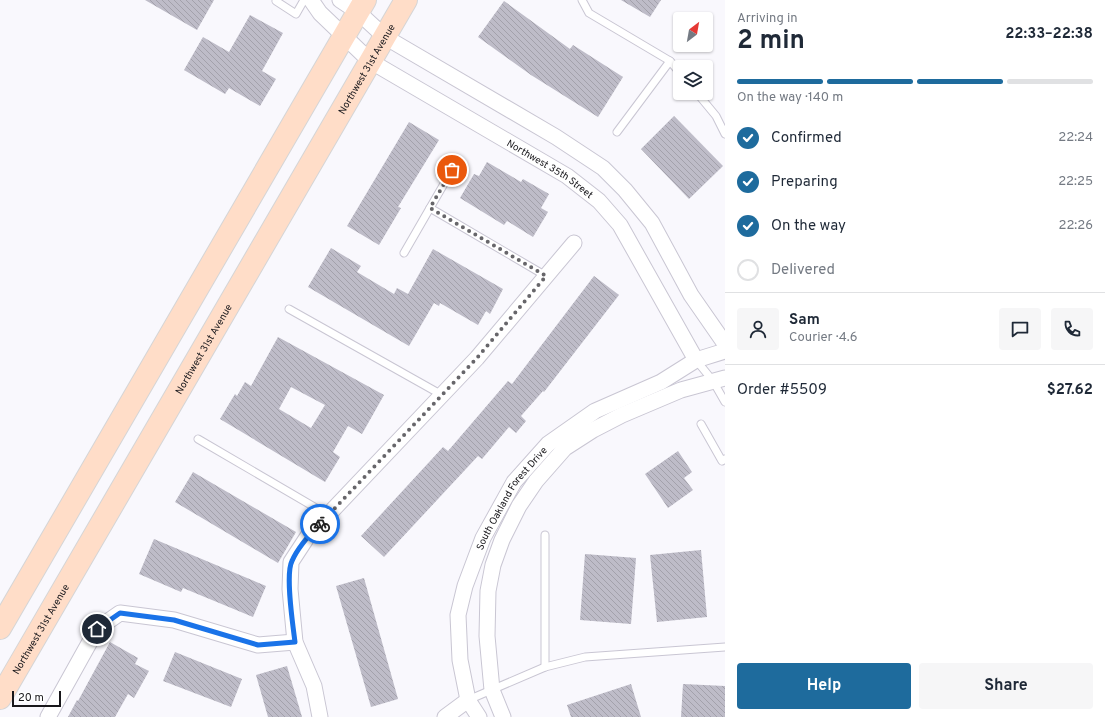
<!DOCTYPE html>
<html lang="en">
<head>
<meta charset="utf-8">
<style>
	body { margin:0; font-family:Overpass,sans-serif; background:#f6f6f7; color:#1f2937; height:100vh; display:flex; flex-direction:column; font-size:15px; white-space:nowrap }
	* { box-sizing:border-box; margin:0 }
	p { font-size:13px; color:#747a83 }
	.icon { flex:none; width:22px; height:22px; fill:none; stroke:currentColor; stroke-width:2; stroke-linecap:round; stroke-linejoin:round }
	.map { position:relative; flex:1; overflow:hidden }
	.sheet { display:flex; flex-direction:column; background:#fff; width:380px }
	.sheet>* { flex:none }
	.needle { width:26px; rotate:31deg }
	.controls { position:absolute; left:673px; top:12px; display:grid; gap:8px }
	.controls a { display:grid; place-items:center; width:40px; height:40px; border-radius:4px; background:#fff; box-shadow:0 1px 3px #0004; font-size:20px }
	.scale { position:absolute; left:12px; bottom:10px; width:49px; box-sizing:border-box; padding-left:4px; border:2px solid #18171b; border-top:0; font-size:11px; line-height:14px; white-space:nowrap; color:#18171b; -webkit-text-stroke:3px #fff; paint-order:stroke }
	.pin { position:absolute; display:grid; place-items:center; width:34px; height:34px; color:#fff; margin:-17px; border:2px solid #fff; border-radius:50%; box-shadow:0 1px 4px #0007 }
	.courier { position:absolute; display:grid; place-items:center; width:40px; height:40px; margin:-20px; border:3px solid #1a73e8; border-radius:50%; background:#fff; color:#222; box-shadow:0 1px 5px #0007 }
	.overview em { font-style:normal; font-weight:700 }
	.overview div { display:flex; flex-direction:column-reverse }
	.overview { display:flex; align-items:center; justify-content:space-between; height:68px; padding:0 12px }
	h1 { font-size:26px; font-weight:700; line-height:30px }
	.bar { display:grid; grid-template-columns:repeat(4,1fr); gap:6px 4px; align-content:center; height:48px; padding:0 12px }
	.bar i { height:5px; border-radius:3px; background:#e0e1e3 }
	.bar .selected { background:#1e6b9d }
	.bar p { grid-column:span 4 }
	.line { display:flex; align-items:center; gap:10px; padding:0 12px; border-top:1px solid #e0e1e3 }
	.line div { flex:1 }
	.round { display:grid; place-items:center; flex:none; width:42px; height:42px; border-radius:4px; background:#f6f6f7 }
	ol { padding:0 12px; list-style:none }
	li { display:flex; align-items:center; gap:12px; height:44px }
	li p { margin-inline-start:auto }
	li .icon { padding:4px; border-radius:50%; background:#1e6b9d; color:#fff; stroke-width:4 }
	li:last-child { color:#747a83 }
	li i { width:22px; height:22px; border:2px solid #e0e1e3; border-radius:50% }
	.action { display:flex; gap:8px; margin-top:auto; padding:8px 12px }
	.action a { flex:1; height:46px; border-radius:4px; background:#1e6b9d; color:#fff; font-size:16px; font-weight:700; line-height:46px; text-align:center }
	.action a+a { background:#f6f6f7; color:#1f2937 }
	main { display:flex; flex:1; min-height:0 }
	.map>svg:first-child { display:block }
</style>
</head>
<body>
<main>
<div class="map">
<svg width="725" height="717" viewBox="0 0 725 717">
	<defs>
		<pattern id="building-back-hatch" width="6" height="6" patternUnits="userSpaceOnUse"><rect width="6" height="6" fill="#bebcc8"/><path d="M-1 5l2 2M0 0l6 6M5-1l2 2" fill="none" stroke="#a3a1ab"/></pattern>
	</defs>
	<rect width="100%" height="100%" fill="#f9f8fd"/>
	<g fill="url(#building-back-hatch)" fill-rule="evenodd">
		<path d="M145 0H214L197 30Z"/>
		<path d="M621 0H661L650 17Z"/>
		<path d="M504 1 570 49 573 45 623 77 598 117 531 75 478 37Z"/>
		<path d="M250 15 283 33 262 71 276 79 260 106 229 88 225 94 184 70 203 37 229 52Z"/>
		<path d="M674 116 723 166 689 199 641 149Z"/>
		<path d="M409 122 439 140 398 207 401 208 379 245 347 226Z"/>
		<path d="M487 162 521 182 523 179 549 194 541 208 548 212 533 237 507 221 504 225 460 198 474 174 479 176Z"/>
		<path d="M331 248 361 266 357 272 394 294 397 288 408 294 433 249 503 289 490 314 486 311 478 325 440 303 439 306 434 303 409 346 308 287Z"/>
		<path d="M594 276 619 295 544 392 543 391 521 416 526 421 516 433 509 427 482 459 478 456 384 557 361 536 443 447 448 451 508 381 512 384Z"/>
		<path d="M278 337 384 395 362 434 348 426 333 452 340 457 325 482 220 419 235 394 237 396 245 382 251 386ZM291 387 325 405 311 428 279 409Z"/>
		<path d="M678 451 692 472 684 478 693 490 668 508 645 474Z"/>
		<path d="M193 472 296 532 278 563 175 502Z"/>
		<path d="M154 539 266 586 253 617 183 588 181 592 139 574Z"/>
		<path d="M701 550 707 617 657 622 650 555Z"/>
		<path d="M585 554 636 558 631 624 580 620Z"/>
		<path d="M364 578 398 699 371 707 336 586Z"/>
		<path d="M110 642 138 658 135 664 149 671 134 698 128 694 115 717H68L77 700 78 701Z"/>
		<path d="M175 652 242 679 231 707 163 681Z"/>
		<path d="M287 666 302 717H268L256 675Z"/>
		<path d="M631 684 641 717H571L567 705Z"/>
		<path d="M683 684 725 686V717H681Z"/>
	</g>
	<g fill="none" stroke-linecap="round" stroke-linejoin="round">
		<defs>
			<g id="service">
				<path d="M582 0 589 13 670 61 680 73"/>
				<path d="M276 1 296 14 304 0"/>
				<path d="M697 93 716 116 725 134"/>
				<path d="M617 132 670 61"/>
				<path d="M452 170 430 208 546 276"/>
				<path d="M404 253 430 208"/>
				<path d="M289 309 442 395"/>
				<path d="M696 360 713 381 725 402"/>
				<path d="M701 424 722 461 725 459"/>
				<path d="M198 439 328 515"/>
				<path d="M545 667V535"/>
				<path d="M468 700 545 667 585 657 725 647"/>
			</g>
			<g id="minor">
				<path id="s1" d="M311 0 320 13 370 61 567 176 599 201 620 225 696 360"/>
				<path d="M340 0 358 12 385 37 556 137 603 168 625 190 652 223 691 295 725 344"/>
				<path d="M48 717 97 629 120 613 174 620 258 645 295 642"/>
				<path d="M320 717 314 686 295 642 290 589 291 562 308 536 477 358 574 243"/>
				<path d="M445 717 468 700"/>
				<path id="s2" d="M479 717 468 700 460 660 458 615 465 586 483 538 514 482 548 444 595 411 661 382 696 360 725 351"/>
				<path d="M503 717 492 690 487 636 488 591 493 565 502 540 519 506 536 481 565 448 593 430 622 415 681 390 725 378"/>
			</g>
			<g id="primary">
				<path d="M0 628 365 0"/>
				<path id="s3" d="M0 698 406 0"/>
			</g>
		</defs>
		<use href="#service" stroke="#c9c6d3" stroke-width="9"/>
		<use href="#minor" stroke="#c9c6d3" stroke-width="17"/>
		<use href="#primary" stroke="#d5d5d6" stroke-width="24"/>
		<use href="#service" stroke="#fff" stroke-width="7"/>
		<use href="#minor" stroke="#fff" stroke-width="15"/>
		<use href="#primary" stroke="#ffddc8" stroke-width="22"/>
	</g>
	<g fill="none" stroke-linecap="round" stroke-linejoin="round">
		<path stroke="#67666a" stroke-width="4" stroke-dasharray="0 7.2" d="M320 524 477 358 546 276 430 208 452 170"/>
		<path stroke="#1a73e8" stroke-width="5" d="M97 629 120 613 174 620 258 645 295 642C293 626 285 574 292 561 298 547 309 535 320 524"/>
	</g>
	<g text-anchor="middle" stroke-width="3" stroke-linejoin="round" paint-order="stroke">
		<g font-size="10" fill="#18171b" stroke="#fff">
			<text dy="4" stroke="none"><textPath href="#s3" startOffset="728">Northwest 31st Avenue</textPath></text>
			<text dy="4" stroke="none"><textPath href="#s1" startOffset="295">Northwest 35th Street</textPath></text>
			<text dy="4" stroke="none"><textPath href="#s3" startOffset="404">Northwest 31st Avenue</textPath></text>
			<text dy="4" stroke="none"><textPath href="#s2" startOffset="236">South Oakland Forest Drive</textPath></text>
			<text dy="4" stroke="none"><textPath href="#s3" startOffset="80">Northwest 31st Avenue</textPath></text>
		</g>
	</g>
</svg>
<div class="controls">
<a><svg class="needle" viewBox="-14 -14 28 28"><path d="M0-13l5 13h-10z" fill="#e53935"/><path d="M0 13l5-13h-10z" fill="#747a83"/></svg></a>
<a><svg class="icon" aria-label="layers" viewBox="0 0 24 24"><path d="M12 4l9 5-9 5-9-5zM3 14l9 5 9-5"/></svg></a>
</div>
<div class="scale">20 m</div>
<div class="pin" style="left:452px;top:170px;background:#ea580c"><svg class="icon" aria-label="bag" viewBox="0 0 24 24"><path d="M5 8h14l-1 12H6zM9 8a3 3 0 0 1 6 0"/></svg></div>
<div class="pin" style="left:97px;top:629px;background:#1f2937"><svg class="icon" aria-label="home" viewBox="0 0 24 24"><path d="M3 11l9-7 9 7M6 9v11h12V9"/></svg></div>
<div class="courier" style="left:320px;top:524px"><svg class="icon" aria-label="bike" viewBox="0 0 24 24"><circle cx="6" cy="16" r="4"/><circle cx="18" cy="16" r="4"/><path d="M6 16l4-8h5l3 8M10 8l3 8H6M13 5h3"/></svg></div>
</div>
<section class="sheet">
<div class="overview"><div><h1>2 min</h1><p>Arriving in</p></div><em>22:33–22:38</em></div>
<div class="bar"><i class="selected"></i><i class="selected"></i><i class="selected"></i><i></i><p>On the way · 140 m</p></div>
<ol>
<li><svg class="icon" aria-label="check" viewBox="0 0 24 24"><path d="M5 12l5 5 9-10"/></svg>Confirmed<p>22:24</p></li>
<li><svg class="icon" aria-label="check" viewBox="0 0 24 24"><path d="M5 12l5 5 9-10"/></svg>Preparing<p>22:25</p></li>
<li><svg class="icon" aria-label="check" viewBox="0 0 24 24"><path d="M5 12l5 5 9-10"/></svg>On the way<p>22:26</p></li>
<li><i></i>Delivered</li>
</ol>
<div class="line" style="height:72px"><a class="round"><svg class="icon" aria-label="person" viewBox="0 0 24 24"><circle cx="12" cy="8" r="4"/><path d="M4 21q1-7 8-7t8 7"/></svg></a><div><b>Sam</b><p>Courier · 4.6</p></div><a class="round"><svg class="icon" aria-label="chat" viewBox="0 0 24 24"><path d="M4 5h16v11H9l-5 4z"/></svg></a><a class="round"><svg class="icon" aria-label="phone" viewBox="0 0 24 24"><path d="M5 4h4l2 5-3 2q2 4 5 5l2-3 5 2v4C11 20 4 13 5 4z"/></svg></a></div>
<div class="line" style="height:52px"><div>Order #5509</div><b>$27.62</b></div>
<div class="action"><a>Help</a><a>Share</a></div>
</section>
</main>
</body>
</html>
